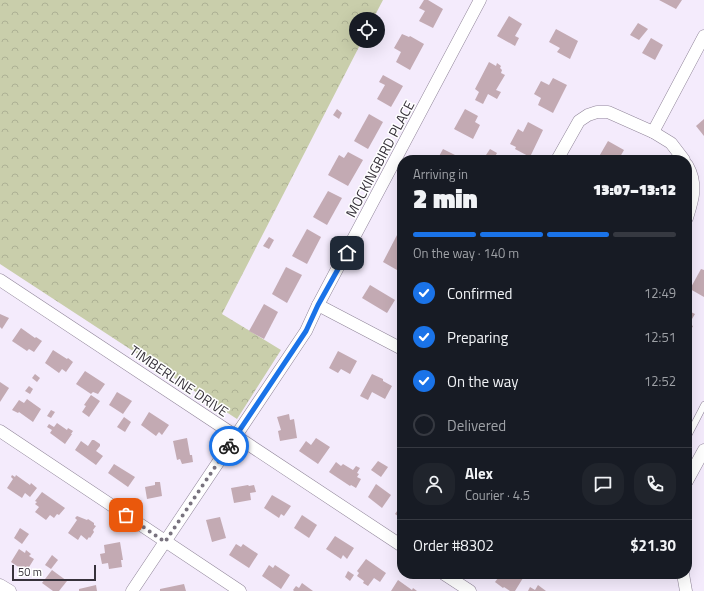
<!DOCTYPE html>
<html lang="en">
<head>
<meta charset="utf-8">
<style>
	body { margin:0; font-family:"Titillium Web",sans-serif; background:#20242c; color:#f1f3f6; height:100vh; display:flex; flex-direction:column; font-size:15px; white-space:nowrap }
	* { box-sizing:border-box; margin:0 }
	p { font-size:13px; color:#9ea1a6 }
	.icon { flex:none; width:22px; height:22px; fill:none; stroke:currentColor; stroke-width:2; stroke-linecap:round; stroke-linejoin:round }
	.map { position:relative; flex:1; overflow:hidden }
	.details { position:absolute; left:397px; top:155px; width:295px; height:424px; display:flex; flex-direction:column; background:#171b24; border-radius:16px; box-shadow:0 4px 16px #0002 }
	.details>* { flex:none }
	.fabs { position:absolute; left:349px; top:12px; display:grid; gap:8px }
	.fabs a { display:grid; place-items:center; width:36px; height:36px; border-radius:50%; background:#171b24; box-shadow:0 4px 16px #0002; font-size:20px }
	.scale { position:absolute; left:12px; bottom:10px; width:84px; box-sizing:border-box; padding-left:4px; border:2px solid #37323b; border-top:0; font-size:11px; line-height:14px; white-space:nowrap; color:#37323b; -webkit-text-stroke:3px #fff; paint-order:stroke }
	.pin { position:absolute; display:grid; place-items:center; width:34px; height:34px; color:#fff; margin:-17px; border-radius:8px; box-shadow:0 2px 6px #0006 }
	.courier { position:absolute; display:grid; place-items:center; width:40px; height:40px; margin:-20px; border:3px solid #1a73e8; border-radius:50%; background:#fff; color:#222; box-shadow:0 1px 5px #0007 }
	.overview em { font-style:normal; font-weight:800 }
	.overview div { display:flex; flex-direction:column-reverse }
	.overview { display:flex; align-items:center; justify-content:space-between; height:68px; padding:0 16px }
	h1 { font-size:26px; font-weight:800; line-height:30px }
	.bar { display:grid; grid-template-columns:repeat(4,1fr); gap:6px 4px; align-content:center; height:48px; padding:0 16px }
	.bar i { height:5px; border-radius:3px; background:#363941 }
	.bar .current { background:#1a73e8 }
	.bar p { grid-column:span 4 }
	.line { display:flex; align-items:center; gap:10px; padding:0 16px; border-top:1px solid #363941 }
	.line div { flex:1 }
	.round { display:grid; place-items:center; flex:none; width:42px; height:42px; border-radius:16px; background:#20242c }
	ol { padding:0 16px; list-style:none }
	li { display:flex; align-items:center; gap:12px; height:44px }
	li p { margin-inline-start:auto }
	li .icon { padding:4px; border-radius:50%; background:#1a73e8; color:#fff; stroke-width:4 }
	li:last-child { color:#9ea1a6 }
	li i { width:22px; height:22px; border:2px solid #363941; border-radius:50% }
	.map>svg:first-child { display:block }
</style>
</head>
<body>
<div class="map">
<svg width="704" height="591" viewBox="0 0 704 591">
	<defs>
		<pattern id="park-crowns" width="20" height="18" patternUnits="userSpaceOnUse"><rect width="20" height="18" fill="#c9ceab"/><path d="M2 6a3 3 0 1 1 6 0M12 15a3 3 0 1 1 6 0" fill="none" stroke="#adb194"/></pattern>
	</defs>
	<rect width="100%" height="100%" fill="#f4ebfc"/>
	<path fill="url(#park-crowns)" d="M0 0H383L373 19H356V41H362L222 314 281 350 237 419 0 264Z"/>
	<g fill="#c3aab3">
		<path d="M424 0H428L443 9 433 28 419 21 425 11 419 8Z"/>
		<path d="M659 0H682L676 9Z"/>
		<path d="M509 16 522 24 515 36 519 38 515 46 497 36Z"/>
		<path d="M638 23 648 29 639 40 630 35Z"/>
		<path d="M556 29 578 41 570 59 557 52 560 48 549 42Z"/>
		<path d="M402 34 409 37 410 36 424 44 410 70 396 62 401 52 394 48Z"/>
		<path d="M651 38 663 45 655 60 642 53Z"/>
		<path d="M489 62 496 66 497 63 501 66 500 68 502 70 501 73 505 75 496 90 501 92 497 99 488 94 483 104 475 100 479 92 475 89Z"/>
		<path d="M383 75 403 86 391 107 377 99 385 85 379 82Z"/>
		<path d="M553 78 567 85 553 113 538 105 541 98 534 94 541 81 549 85Z"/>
		<path d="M337 109 342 113 339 119 333 115Z"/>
		<path d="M465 109 478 116 475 122 480 125 473 139 454 129Z"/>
		<path d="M369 114 383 122 368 149 354 141Z"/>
		<path d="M704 119V136L696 126Z"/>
		<path d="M528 122 543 130 530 157 515 149 516 147 510 144 518 129 523 132Z"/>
		<path d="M608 141 624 150 620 157 617 155 614 160H597Z"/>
		<path d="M443 149 457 156 456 157 461 160H437Z"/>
		<path d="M490 149 497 153 493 160 486 155Z"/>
		<path d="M348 152 363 160 348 186 328 175 339 155 344 158Z"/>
		<path d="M328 191 342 198 327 225 313 217Z"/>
		<path d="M307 229 321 237 307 264 292 256Z"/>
		<path d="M397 235 402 238V261L397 270 383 262Z"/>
		<path d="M269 237 274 240 269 249 263 246Z"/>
		<path d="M286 267 302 275 287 303 272 294Z"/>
		<path d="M701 269 704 270V297L690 289Z"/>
		<path d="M370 285 395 300 387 313 362 298Z"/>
		<path d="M264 304 278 312 264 339 249 331Z"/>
		<path d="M687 310 695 314 689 324 693 326 687 337Z"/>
		<path d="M0 314 9 318 2 329 0 327Z"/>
		<path d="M21 328 35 338 36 337 42 341 34 352 29 349 27 351 12 341Z"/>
		<path d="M53 350 67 359 68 358 73 362 66 372 62 369 59 373 45 363Z"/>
		<path d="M338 351 357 361 350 374 341 369 338 373 329 368Z"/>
		<path d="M85 371 105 384 98 394 93 392 91 394 76 384Z"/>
		<path d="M35 374 40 378 37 382 32 378Z"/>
		<path d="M372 374 383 379V381L392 386 385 399 372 392 368 400 360 396Z"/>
		<path d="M0 382 9 388 0 402Z"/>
		<path d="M29 386 33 389 30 394 25 391Z"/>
		<path d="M117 392 132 401 123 414 109 405Z"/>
		<path d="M91 395 100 401 89 417 82 412 86 406 84 405Z"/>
		<path d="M27 399 41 409 33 422 19 412 18 413 12 410 19 400 24 403Z"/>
		<path d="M51 410 55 412 51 418 47 416Z"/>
		<path d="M149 412 169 425 162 435 159 432 156 436 141 425Z"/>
		<path d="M289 414 290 420 294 419 297 438 280 441 278 431 281 430 277 417Z"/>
		<path d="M124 417 131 422 125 432 117 427Z"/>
		<path d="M57 423 67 430 68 428 73 431 71 434H72L65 444 50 433 52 430 47 427 49 424 54 427Z"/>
		<path d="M187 438 190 455H192L193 462 182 464 180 459 177 460 173 441Z"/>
		<path d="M316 438 330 447 318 464 299 451 306 441 311 445Z"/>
		<path d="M92 440H94L100 444V446L96 451 103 456 96 465 75 450 81 441 88 446Z"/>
		<path d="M378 461 388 467 381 477 371 470Z"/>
		<path d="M336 462 341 466 343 464 353 470 356 466 360 468 357 473 359 474 357 477 361 479 356 488 351 485 350 486 329 472Z"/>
		<path d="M114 464 135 477 128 487 108 473Z"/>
		<path d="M12 475 15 477 16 475 30 485 31 483 37 488 30 497 25 493 22 498 7 488 13 479 11 477Z"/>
		<path d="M155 482H160L162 496 147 499 145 487 155 485Z"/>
		<path d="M376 484 391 495 382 508 368 497Z"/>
		<path d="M248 485 249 486 254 485 256 492 250 493 251 500 234 503 231 488Z"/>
		<path d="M42 492 65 508 59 515 57 514 54 518 50 515 46 520 35 512 39 507 35 504 37 502 35 501Z"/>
		<path d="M272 495 291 506 284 516 281 514 279 518 264 508Z"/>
		<path d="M402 504V519L395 514Z"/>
		<path d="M302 515 317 525 309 538 294 528Z"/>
		<path d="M77 516 87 520 88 519 94 523V525L96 526 93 530 94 532 90 538 89 537 87 540 81 535 78 540 68 533 77 520 75 518Z"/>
		<path d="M220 517 226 538 212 542 206 520Z"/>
		<path d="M20 528 29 534 22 544 14 538Z"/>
		<path d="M335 536 354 548 347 559 343 555 341 559 326 549Z"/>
		<path d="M120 542 123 560H121L122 567 109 569 108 563 102 564 100 554 105 553 104 545Z"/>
		<path d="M236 544 241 547 243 544 258 554 249 568 229 555Z"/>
		<path d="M19 549 25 553 26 550 31 554 29 556 34 559 26 572 11 562Z"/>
		<path d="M52 555 58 560 51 569 45 565Z"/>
		<path d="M366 559 386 573 380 582 374 578 368 586 363 583 364 581 357 576 359 573 357 571Z"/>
		<path d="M269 565 273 568 275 565 290 575 281 589 262 576Z"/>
		<path d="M52 570 67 581 59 591H53L42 583Z"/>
		<path d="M348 571 354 575 350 581 345 577Z"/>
		<path d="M501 574H517L523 578 515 591H510L504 587 503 588 495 582Z"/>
		<path d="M398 580 412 590 413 588 417 591H391Z"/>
		<path d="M302 583 313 591H294L293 590 296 586 299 588Z"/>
		<path d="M184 584 186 591H160V589Z"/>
		<path d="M96 585 97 591H79V589Z"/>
		<path d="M538 585 546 591H528L530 587 535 590Z"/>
	</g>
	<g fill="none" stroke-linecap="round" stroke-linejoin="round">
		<defs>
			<path id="lane" d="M687 438 704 405"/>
			<g id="street">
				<path d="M653 132 704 36"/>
				<path d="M557 160 579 121 588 115 597 112H608L653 132 671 143 684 160"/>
				<path d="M687 165C698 184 693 199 687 218"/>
				<path d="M0 280 402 546"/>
				<path d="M318 305 402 349"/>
				<path d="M0 431 240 591"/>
				<path d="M687 481 704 450"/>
				<path d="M444 574 470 591"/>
				<path d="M683 574 686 591"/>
				<path d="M0 585 10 591"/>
				<path d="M132 591 306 331 318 305 480 0"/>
			</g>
		</defs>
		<use href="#lane" stroke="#908599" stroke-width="7"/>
		<use href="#street" stroke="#908599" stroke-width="13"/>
		<use href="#lane" stroke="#fff" stroke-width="6"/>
		<use href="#street" stroke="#fff" stroke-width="12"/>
	</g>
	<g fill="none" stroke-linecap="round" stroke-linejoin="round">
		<path stroke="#79737f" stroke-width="4" stroke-dasharray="0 7.2" d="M126 515 165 542 229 446"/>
		<path stroke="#1a73e8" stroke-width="5" d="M229 446 306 331 318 305 347 253"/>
	</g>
	<g text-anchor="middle" stroke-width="3" stroke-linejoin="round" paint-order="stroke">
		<g font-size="14" fill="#37323b" stroke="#fff">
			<text transform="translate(380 159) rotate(-62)" y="5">MOCKINGBIRD PLACE</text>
			<text transform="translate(179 381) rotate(34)" y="5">TIMBERLINE DRIVE</text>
		</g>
	</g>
</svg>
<div class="fabs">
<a><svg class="icon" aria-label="locate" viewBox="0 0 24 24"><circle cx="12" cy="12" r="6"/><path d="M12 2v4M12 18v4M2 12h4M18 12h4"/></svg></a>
</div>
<div class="scale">50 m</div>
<div class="pin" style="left:126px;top:515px;background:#ea580c"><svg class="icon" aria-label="bag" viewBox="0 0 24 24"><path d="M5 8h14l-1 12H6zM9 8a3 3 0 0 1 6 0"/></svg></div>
<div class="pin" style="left:347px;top:253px;background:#1f2937"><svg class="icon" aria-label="home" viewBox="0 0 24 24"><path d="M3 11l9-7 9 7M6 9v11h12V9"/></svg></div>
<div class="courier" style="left:229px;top:446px"><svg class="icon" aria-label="bike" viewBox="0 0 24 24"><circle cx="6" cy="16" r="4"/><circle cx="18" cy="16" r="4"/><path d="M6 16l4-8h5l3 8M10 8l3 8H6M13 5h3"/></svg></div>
<section class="details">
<div class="overview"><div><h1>2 min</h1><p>Arriving in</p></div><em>13:07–13:12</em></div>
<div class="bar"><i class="current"></i><i class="current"></i><i class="current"></i><i></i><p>On the way · 140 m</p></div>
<ol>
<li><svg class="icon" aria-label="check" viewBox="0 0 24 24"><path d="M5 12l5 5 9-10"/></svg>Confirmed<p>12:49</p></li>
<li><svg class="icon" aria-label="check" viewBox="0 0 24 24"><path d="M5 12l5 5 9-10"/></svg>Preparing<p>12:51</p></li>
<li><svg class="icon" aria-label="check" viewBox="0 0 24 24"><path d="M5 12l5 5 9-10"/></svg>On the way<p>12:52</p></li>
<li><i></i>Delivered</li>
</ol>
<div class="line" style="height:72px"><a class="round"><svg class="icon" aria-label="person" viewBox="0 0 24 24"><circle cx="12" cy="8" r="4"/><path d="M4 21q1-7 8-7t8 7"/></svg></a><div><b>Alex</b><p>Courier · 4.5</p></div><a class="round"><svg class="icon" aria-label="chat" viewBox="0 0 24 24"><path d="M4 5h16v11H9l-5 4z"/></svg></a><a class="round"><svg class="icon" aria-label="phone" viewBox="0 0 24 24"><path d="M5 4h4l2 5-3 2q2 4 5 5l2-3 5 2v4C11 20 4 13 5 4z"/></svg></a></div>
<div class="line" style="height:52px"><div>Order #8302</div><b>$21.30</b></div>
</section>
</div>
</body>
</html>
